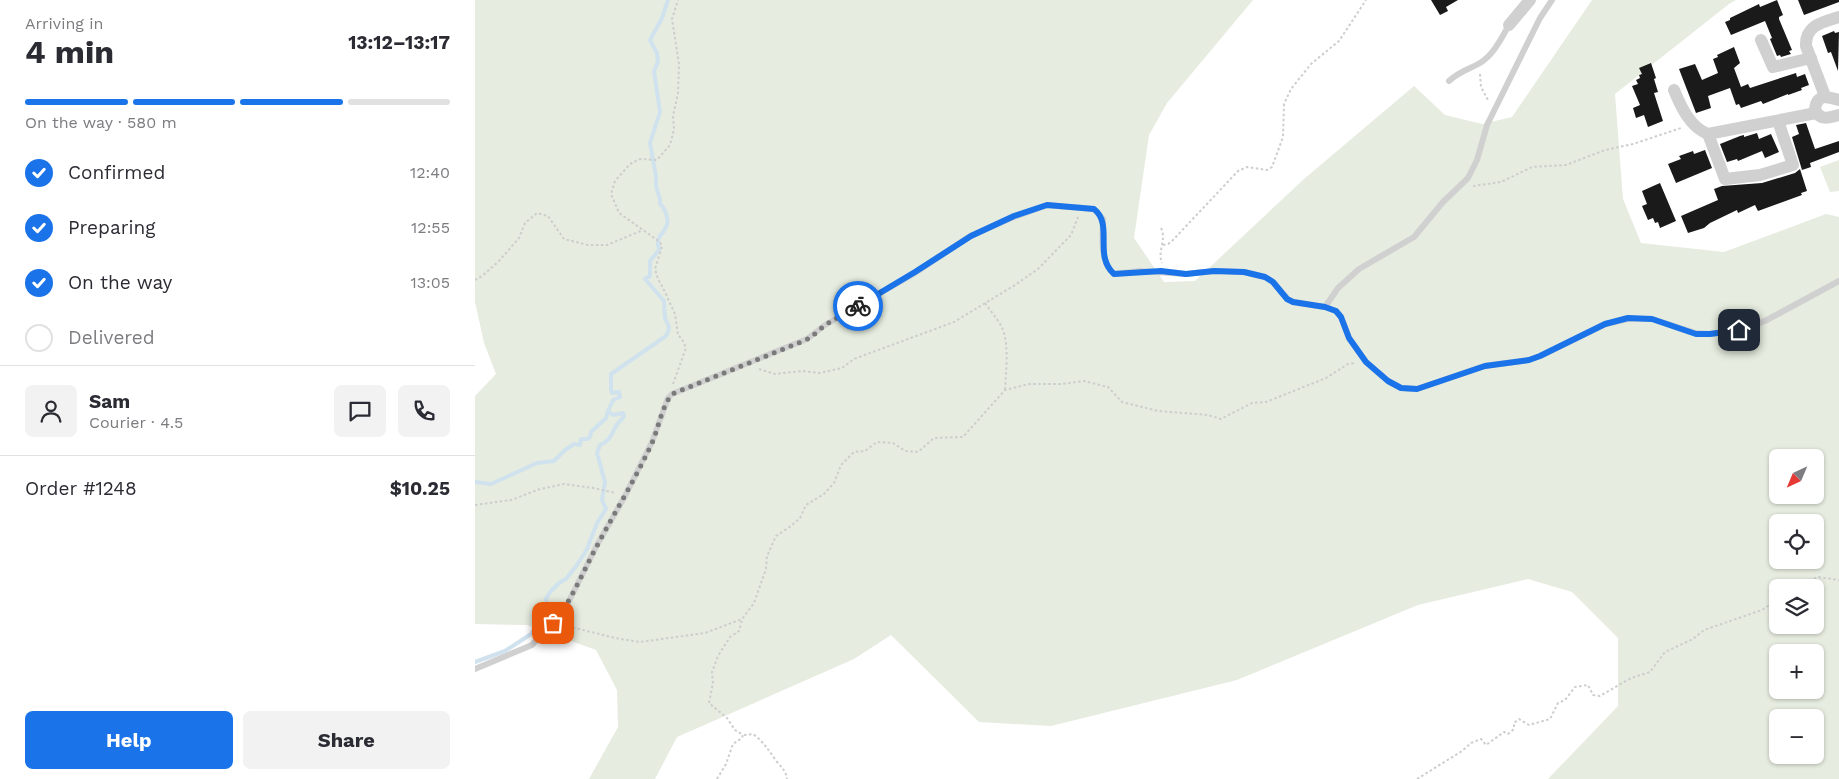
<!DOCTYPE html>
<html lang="en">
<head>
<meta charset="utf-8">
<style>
	body { margin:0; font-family:"Work Sans",sans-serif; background:#f2f2f3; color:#2b2b33; height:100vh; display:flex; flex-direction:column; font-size:19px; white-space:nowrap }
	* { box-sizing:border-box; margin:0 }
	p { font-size:16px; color:#7c7c81 }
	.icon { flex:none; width:28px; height:28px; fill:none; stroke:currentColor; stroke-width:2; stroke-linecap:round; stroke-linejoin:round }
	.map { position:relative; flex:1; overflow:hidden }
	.details { display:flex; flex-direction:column; background:#fff; width:475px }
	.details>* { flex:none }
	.needle { width:32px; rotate:224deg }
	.controls { position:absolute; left:1294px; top:449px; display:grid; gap:10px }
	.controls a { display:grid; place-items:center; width:55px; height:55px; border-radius:8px; background:#fff; box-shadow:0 1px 4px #0004; font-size:25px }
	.pin { position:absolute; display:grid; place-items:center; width:42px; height:42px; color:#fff; margin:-21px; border-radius:10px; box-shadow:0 2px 8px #0006 }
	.courier { position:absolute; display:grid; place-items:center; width:50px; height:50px; margin:-25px; border:4px solid #1a73e8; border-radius:50%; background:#fff; color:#222; box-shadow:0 1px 6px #0007 }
	.summary em { font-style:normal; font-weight:700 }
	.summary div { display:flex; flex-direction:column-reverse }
	.summary { display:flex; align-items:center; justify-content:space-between; height:85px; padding:0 25px }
	h1 { font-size:32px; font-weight:700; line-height:38px }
	.bar { display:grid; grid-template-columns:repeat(4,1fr); gap:8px 5px; align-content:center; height:60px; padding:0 25px }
	.bar i { height:6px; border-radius:4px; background:#e1e1e2 }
	.bar .current { background:#1a73e8 }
	.bar p { grid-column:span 4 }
	.line { display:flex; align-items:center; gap:12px; padding:0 25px; border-top:1px solid #e1e1e2 }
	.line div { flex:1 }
	.round { display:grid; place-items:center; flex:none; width:52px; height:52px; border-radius:8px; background:#f2f2f3 }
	ol { padding:0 25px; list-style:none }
	li { display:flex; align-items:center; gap:15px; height:55px }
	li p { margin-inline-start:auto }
	li .icon { padding:5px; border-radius:50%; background:#1a73e8; color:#fff; stroke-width:4 }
	li:last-child { color:#7c7c81 }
	li i { width:28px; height:28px; border:2px solid #e1e1e2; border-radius:50% }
	.primary-button { display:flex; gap:10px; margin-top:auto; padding:10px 25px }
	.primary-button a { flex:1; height:58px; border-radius:8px; background:#1a73e8; color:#fff; font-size:20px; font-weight:700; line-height:58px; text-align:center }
	.primary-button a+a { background:#f2f2f3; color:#2b2b33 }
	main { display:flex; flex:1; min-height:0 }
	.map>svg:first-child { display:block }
</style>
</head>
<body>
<main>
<section class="details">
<div class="summary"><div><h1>4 min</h1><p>Arriving in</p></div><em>13:12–13:17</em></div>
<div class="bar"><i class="current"></i><i class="current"></i><i class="current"></i><i></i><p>On the way · 580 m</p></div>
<ol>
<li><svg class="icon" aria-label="check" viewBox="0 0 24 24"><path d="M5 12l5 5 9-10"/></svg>Confirmed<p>12:40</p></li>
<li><svg class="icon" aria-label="check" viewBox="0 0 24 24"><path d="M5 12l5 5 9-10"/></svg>Preparing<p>12:55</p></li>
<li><svg class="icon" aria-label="check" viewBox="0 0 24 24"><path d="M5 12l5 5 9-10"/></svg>On the way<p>13:05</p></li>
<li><i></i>Delivered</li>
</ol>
<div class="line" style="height:90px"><a class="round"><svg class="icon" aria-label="person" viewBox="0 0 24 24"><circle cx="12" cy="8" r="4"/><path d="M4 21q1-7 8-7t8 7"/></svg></a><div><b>Sam</b><p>Courier · 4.5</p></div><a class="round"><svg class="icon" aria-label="chat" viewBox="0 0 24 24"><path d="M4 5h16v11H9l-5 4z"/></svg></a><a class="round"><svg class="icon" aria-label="phone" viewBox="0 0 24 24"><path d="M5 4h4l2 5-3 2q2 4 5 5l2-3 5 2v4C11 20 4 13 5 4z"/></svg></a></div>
<div class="line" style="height:65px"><div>Order #1248</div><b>$10.25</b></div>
<div class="primary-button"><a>Help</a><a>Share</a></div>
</section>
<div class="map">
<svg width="1364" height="779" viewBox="0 0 1364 779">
	<rect width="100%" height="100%" fill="#fff"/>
	<g fill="#e6ecdf" fill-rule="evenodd">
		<path d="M0 0H778L692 103 674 135 659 238 689 282 720 281 829 179 939 86 970 115 1007 124 1037 117 1117 0H1261L1254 4 1140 94 1148 199 1166 243 1249 252 1351 214 1364 217V779H1073L1143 706V638L1097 592 1053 579 943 605 762 680 576 726 504 722 416 635 379 659 202 737 180 779H114L143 727 142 690 121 650 52 625 0 624V396L21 374 9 343 0 302ZM1302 458H1340V495H1302ZM1302 522H1340V560H1302ZM1302 588H1340V625H1302ZM1302 652H1340V690H1302ZM1302 718H1340V755H1302Z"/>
		<path d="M1364 160V191L1355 192 1345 167Z"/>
	</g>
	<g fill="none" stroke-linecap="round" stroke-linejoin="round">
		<g stroke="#cfe2ee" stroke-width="4">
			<path d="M0 482 16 484 62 463 79 461 90 450 99 444 105 445 106 439H112L115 437 116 432 131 418 133 411"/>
			<path d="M0 662 30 651 56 634 72 609 71 598 76 591 84 583 91 579 102 565 112 549 122 523 131 509 127 500 130 482 122 453 125 445C135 441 136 435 141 426 143 422 147 420 149 416L148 413 138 415 133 411 138 400 145 397 144 392 137 393 136 390V374L191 336 193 332 194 327 190 318 189 301 170 279 175 276V261L184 250C184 247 182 245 183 242 183 235 189 233 191 227 195 221 190 208 185 204V199L181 186V176L175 143 185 112 179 71 183 62 182 53 175 40 187 18 193 0"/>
		</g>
	</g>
	<g fill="#1a1a1a">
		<path d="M956 0H983L971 7 973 11 965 15Z"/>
		<path d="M1302 0 1308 15 1304 17V19L1317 50 1314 51 1316 54 1306 57 1305 55 1302 56 1295 39 1297 38 1290 21 1256 35 1250 22 1255 20V18L1284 4 1285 7Z"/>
		<path d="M1323 0H1364V2L1329 15Z"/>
		<path d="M1359 31 1360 33 1364 32 1363 71 1356 52 1353 53 1347 36Z"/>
		<path d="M1259 47 1265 63 1259 68 1266 87 1273 84 1275 88 1321 73 1322 77 1330 74 1334 85 1326 88 1327 90 1313 95V94L1288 104 1286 101 1266 108 1264 104 1261 105 1255 88 1233 96 1236 108 1221 113 1204 69 1220 64 1227 80 1243 73 1238 59 1243 57 1242 55Z"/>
		<path d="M1176 63 1181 78 1179 79 1183 92 1179 93 1188 121 1173 127 1169 115 1161 118 1158 108 1165 105 1157 86 1163 84 1161 80 1165 78 1164 75 1167 74 1164 68Z"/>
		<path d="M1331 123 1340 149 1364 141V152L1335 163 1336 167 1327 170 1317 137 1324 134 1321 125Z"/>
		<path d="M1282 133 1284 139 1296 134 1304 152 1290 158 1287 151 1263 161 1262 159 1252 162 1245 144 1265 136 1269 135V137Z"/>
		<path d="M1230 150 1237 168 1201 183 1193 164 1206 159 1204 156 1218 151 1219 154Z"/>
		<path d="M1325 169 1332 191 1326 193 1327 195 1283 211 1280 205 1263 213 1262 210 1235 223 1229 228 1213 233 1206 216 1243 200 1239 189 1247 186 1287 183 1320 173Z"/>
		<path d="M1185 183 1201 221 1185 228 1183 222 1180 223 1178 218 1173 220 1167 206 1172 204 1167 191Z"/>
	</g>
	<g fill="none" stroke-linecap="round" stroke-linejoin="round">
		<g stroke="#cdcdcd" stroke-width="2" stroke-dasharray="2.5 2.5" stroke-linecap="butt">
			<path d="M1005 74 1006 87 1014 102"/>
			<path d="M998 186 1026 182 1057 167 1091 165 1130 150 1158 144 1206 128"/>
			<path d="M686 228C692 240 682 251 687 263"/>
			<path d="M688 245 693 244 698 240 763 171 772 167 792 170 797 167 808 137 809 104 816 89 836 64 864 41 891 0"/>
			<path d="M0 280 7 276 24 261 44 238 50 223 62 213 73 216 89 239 113 245H132L168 230"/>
			<path d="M510 303C516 312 524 320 528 330 534 345 531 373 530 390"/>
			<path d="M284 369 300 374 327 371 345 373 367 368 379 359 479 322 540 285 563 269 596 235 603 217"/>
			<path d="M198 384 211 348 207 339 203 335 200 314 189 290 183 279 180 269 187 246 185 242 144 213 136 194 140 181 155 164 165 159 182 160 195 145 199 129 198 116 203 93 204 64 197 19 203 0"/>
			<path d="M0 505 36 500 65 489 89 484 118 488 141 493"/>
			<path d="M1321 588 1343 577 1364 580"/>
			<path d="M88 625 140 638 165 642 230 633 267 619 279 603 291 569 292 556 301 536 316 526 325 518 331 505 349 494 359 483 366 465 379 452 390 451 402 442 418 443 430 451 443 452 459 438 488 437 530 390 554 384H587L609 381 633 387 647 402 683 411 733 415 746 419 777 403 791 402 851 378 873 364 881 363"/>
			<path d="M269 735 278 734C289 742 294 751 302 762 307 768 311 771 312 779"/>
			<path d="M242 779 251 764 258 744 267 738 268 735 260 730 252 718 234 703 238 683 237 672 243 656 255 637 264 631 267 620"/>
			<path d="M942 779 987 751 996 743 1006 739 1011 745 1029 732 1033 734 1039 729V723L1044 719 1054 725 1075 719 1083 703 1090 700 1100 687 1113 685 1118 695 1125 696 1156 678 1175 672 1190 652 1218 639 1229 630 1287 610 1302 600"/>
		</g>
		<g stroke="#d0d0d0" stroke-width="6">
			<path d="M974 81C985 71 993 70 1005 63 1019 54 1026 39 1034 25"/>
			<path d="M850 307 861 311 866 317 874 338 891 362 913 381 926 388 942 389 1009 366 1054 360 1065 356 1131 324 1153 319H1177L1221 333 1235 334 1264 330 1290 321 1364 281"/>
			<path d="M0 669 57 645 91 607 122 545 150 496 177 442 193 398 197 394 332 339 350 325 440 273 495 236 539 217 572 205 619 209 628 219C628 237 624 261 639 274L665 271 711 274 739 271 769 272 790 277 798 282 813 299 818 302 850 307 863 288 884 269 939 237 968 202 993 178 1002 160 1012 125 1065 18 1077 0"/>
		</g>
		<g stroke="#d0d0d0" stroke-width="12">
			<path d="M1034 25 1055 0"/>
			<path d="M1286 40 1298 67 1336 58"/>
			<path d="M1199 90C1206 107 1215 127 1233 134L1341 113"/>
			<path d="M1350 96 1331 46C1330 25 1348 22 1364 17"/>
			<path d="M1364 100C1352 96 1342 94 1340 109 1344 121 1354 118 1364 115"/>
			<path d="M1233 134 1250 179 1285 175 1318 165 1303 121"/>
		</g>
	</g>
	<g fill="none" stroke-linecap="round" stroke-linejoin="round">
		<path stroke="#7a7a7a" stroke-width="5" stroke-dasharray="0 9" d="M78 623C98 599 108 571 123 544 141 510 161 478 177 443 184 427 186 408 197 394L326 342 335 338 350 325 383 306"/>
		<path stroke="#1a73e8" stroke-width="6" d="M383 306 440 272 496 236 539 216 572 205 619 209C639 225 618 255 639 274L686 271 711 274 739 271 769 272 790 277 798 282 812 299 818 302 850 307 861 311 866 317 874 338 891 362 913 381 926 388 942 389 1010 366 1054 360 1065 356 1130 324 1153 318 1177 319 1221 334H1235L1264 330"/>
	</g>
</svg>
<div class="controls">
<a><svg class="needle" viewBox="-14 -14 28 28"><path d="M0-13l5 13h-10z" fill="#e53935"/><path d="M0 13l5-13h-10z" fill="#7c7c81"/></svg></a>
<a><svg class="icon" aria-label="locate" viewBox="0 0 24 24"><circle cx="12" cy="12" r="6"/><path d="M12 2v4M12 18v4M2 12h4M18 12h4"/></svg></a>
<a><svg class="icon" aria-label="layers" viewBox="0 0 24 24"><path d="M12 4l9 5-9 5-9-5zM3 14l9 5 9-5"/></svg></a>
<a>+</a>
<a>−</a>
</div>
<div class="pin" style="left:78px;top:623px;background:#ea580c"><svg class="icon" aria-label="bag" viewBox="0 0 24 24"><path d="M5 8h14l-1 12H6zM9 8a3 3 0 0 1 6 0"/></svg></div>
<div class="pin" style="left:1264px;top:330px;background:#1f2937"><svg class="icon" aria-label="home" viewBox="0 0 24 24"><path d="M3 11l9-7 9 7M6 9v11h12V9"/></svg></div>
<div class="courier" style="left:383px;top:306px"><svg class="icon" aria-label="bike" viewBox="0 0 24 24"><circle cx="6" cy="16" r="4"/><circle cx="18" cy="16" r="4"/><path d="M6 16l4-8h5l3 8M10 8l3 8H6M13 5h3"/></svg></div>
</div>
</main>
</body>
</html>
